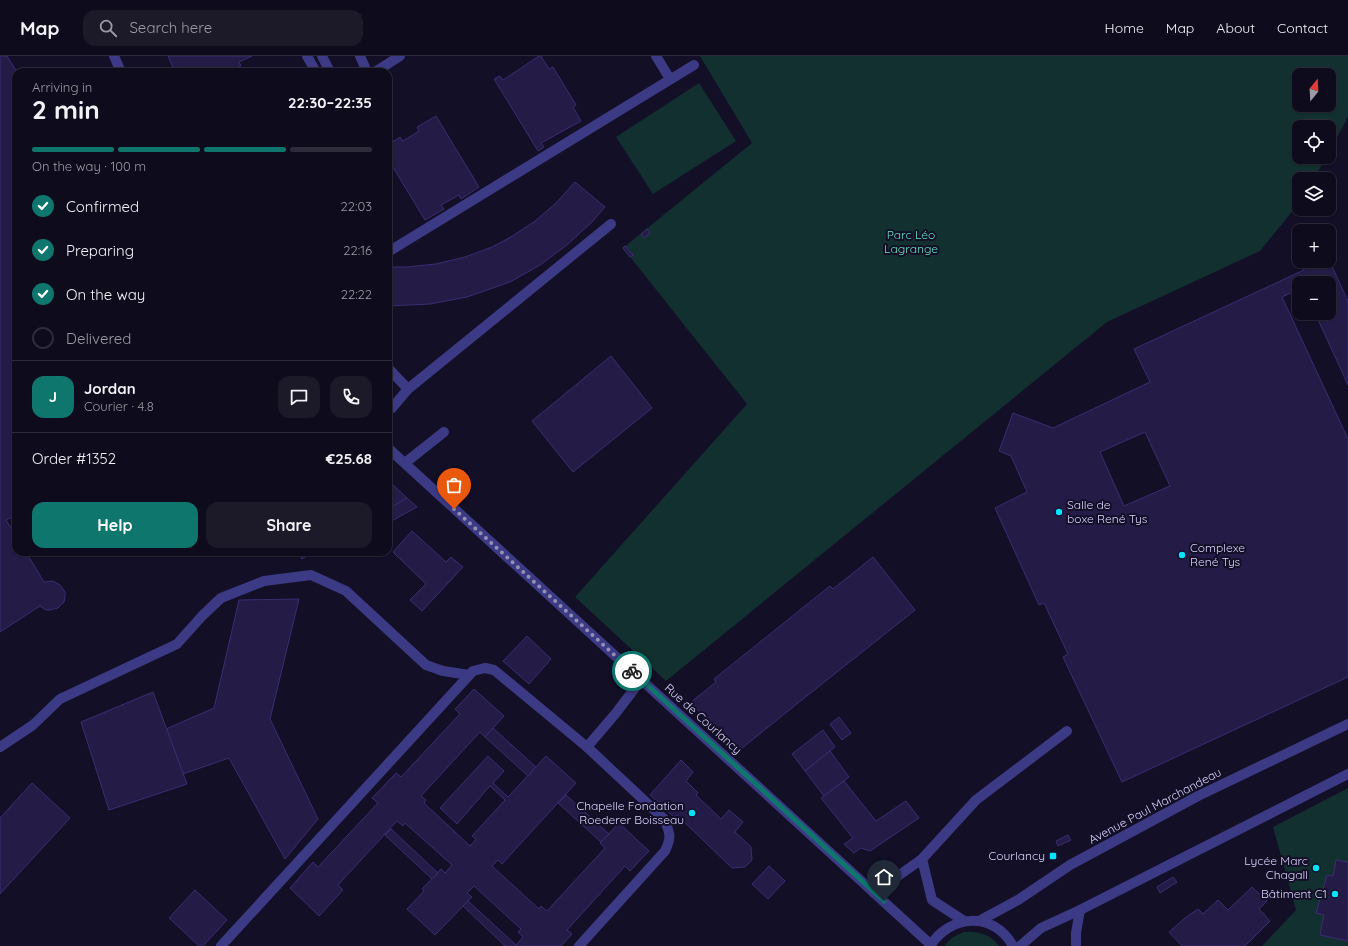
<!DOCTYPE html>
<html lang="en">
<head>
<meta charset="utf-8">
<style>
	body { margin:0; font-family:Quicksand,sans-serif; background:#1c1929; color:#f1f3f6; height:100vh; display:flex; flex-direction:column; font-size:15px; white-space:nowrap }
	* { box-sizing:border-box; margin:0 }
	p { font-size:13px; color:#9b9ba3 }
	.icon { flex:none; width:22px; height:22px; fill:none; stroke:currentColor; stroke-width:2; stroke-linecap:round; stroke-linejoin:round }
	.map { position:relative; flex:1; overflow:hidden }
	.panel { position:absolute; left:12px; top:12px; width:380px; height:488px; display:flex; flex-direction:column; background:#0e0b1c; border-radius:12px; box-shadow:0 1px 3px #0004,0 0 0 1px #2e2b3b }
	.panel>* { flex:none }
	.needle { width:26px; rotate:18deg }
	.controls { position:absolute; left:1292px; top:12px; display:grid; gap:8px }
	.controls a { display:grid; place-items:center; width:44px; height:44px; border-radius:8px; background:#0e0b1c; box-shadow:0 1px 3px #0004,0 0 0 1px #2e2b3b; font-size:20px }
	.pin { position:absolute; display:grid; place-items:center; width:34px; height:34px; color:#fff; margin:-41px -17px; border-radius:50% 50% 50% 0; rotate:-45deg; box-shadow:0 0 4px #0007 }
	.pin .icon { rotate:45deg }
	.courier { position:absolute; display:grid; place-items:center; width:40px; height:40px; margin:-20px; border:3px solid #0f766e; border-radius:50%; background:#fff; color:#222; box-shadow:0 1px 5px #0007 }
	.headline em { font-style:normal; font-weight:700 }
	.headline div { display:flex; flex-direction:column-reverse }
	.headline { display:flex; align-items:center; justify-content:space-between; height:68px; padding:0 20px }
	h1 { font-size:26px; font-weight:700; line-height:30px }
	.bar { display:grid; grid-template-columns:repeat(4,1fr); gap:6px 4px; align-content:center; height:48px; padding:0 20px }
	.bar i { height:5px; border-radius:3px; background:#2e2b3b }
	.bar .current { background:#0f766e }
	.bar p { grid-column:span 4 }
	.line { display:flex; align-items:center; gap:10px; padding:0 20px; border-top:1px solid #2e2b3b }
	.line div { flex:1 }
	.round { display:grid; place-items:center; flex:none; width:42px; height:42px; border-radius:12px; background:#1c1929 }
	ol { padding:0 20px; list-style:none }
	li { display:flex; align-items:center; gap:12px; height:44px }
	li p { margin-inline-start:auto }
	li .icon { padding:4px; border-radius:50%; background:#0f766e; color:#fff; stroke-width:4 }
	li:last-child { color:#9b9ba3 }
	li i { width:22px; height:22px; border:2px solid #2e2b3b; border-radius:50% }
	.primary-button { display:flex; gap:8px; margin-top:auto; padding:8px 20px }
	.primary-button a { flex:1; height:46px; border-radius:12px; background:#0f766e; color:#fff; font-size:16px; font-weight:700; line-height:46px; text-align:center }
	.primary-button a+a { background:#1c1929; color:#f1f3f6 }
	header { display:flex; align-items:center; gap:24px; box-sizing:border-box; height:56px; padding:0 20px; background:#0e0b1c; border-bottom:1px solid #2e2b3b }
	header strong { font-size:19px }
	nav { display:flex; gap:22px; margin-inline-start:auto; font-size:14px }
	.search { width:280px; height:36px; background:#1c1929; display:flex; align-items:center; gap:10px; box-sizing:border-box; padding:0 14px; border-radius:12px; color:#9b9ba3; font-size:15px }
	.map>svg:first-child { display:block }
</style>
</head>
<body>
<header>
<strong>Map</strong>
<div class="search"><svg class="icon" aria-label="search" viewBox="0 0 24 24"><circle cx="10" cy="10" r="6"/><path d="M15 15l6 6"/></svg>Search here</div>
<nav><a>Home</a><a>Map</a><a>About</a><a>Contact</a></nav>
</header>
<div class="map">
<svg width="1348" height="890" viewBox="0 0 1348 890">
	<rect width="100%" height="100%" fill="#130f26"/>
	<g fill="#12302f" fill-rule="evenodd">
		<path d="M700 0H1348V61L1329 96V71H1299V101H1326L1314 123H1299V147L1260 195 1107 266 666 625 575 541 747 348 623 192 752 87ZM1299 19H1329V49H1299Z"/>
		<path d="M699 27 736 85 653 138 616 81Z"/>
		<path d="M1348 732V806L1333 820 1327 819 1317 857 1324 859 1320 879 1348 885V890H1262L1296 854 1273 771Z"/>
		<path d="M964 876C978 875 990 878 999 890H944L953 881Z"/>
	</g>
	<g fill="#241b47" stroke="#3b2d73" fill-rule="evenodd">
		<path d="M0 0H7L17 16H16V459L6 464 16 480V496H26L44 526 53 525 60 529 65 536V541L64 546 58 552 50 554H46L40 550 0 576Z"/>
		<path d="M168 0H252L239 6 241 10 227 16H184L182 11 174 14Z"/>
		<path d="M539 0H541L549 13 553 11 576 49 573 51 581 65 541 87 544 91 538 95 494 23 500 20 503 24Z"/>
		<path d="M436 60 479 131 461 143 459 139 441 149 444 153 425 164 388 103V89L400 81 403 85 419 75 417 71Z"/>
		<path d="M575 126 605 151 592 166 567 189 540 209 510 226 467 241 430 248 388 250V211H407L436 208 465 201 492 191 509 182 534 166 556 147Z"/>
		<path d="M647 173 650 177 644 182 641 178Z"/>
		<path d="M625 190 633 199 630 201 623 192Z"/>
		<path d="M1329 204 1348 245V329L1315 257H1329V227H1299V233L1282 241 1348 383V621L1122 726 1063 601 1068 598 1044 547 1039 549 995 452 1027 436 1011 400 999 395 1013 357 1053 372 1150 326 1134 293 1304 214 1299 205H1312L1315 210 1326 205H1329ZM1145 376 1170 430 1124 450 1100 396Z"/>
		<path d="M611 300 652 352 573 416 532 365Z"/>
		<path d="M388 424 407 442 392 451 388 442Z"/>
		<path d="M407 442 417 451 388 467V453Z"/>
		<path d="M412 475 446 506 451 501 463 511 422 555 410 544 426 528 393 496Z"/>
		<path d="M298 496H313L302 503Z"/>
		<path d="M873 501 915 554 793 651 741 693 690 647 716 626 714 623 830 530 833 533Z"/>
		<path d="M299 543 270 663 318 763 285 803 229 702 183 718 166 673 214 652 239 544Z"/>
		<path d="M527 580 551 603 529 628 503 605Z"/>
		<path d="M474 633 504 660 485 681 480 676 421 740 426 744 424 747 470 790 476 783 472 780 505 744 490 730 457 768 440 752 488 700 504 715 493 727 508 741 546 700 576 727 502 808 498 804 492 810 539 853 541 850 547 855 605 792 600 787 619 767 649 795 630 815 625 810 567 874 572 878 561 890H515L523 881 518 876 521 873 474 830 467 837 472 841 435 879 407 853 424 835 422 833 441 813 445 817 452 809 405 767 403 770 397 765 338 829 343 834 319 860 290 832 313 806 318 811 378 747 372 742 396 717 401 721 460 658 455 653Z"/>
		<path d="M153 636 187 728 109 754 81 666Z"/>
		<path d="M839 661 851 677 842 684 830 668Z"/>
		<path d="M493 672 536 711 528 720 485 681Z"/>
		<path d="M823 674 835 691 805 715 792 698Z"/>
		<path d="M830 695 849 721 824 740 805 715Z"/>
		<path d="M681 704 693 716 686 725 698 737 696 739 721 763 729 754 743 766 735 776 751 791 752 804 745 811 732 812 677 759 675 762 650 739Z"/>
		<path d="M844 725 876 765 906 745 919 762 870 795 861 792 854 797 844 788 853 782 821 742Z"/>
		<path d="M32 727 70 762 0 838V762Z"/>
		<path d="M566 739 609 778 601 786 558 747Z"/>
		<path d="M391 773 438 817 432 823 385 779Z"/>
		<path d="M1068 779 1071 784 1058 790 1056 785Z"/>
		<path d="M1336 804 1348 806V885L1320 879 1324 859 1316 857 1327 819 1333 820Z"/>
		<path d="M769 810 785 825 768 843 752 828Z"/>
		<path d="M1173 821 1177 826 1160 837 1157 831Z"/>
		<path d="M1252 831 1267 845 1259 853 1270 865 1245 890H1182L1169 876 1185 862 1198 853 1203 858 1218 844 1228 854Z"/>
		<path d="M195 834 227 864 203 890H199L169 862Z"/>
		<path d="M468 845 516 889 515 890H505L463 850Z"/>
	</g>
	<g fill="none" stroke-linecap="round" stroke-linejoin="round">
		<g stroke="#3d3a85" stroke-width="10">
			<path d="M307 0 316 16"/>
			<path d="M322 0 330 16"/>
			<path d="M656 0 670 23"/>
			<path d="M388 196 694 9"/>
			<path d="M388 312 408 333"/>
			<path d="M388 354 392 352 408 333 611 168"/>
			<path d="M405 407 444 376"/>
			<path d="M0 691 33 669 60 643 177 588 202 560 221 542 264 525 311 519 346 535 426 609 443 615 469 619"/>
			<path d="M922 803 932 844 964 865"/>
			<path d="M874 837 922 803 976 744 1067 675"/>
			<path d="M221 890 473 615 485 612 494 614 587 691"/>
			<path d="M579 890 665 795C672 781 670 777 664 763L587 691 616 657 641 624"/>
		</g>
		<g stroke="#3d3a85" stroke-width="10">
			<path d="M114 0 121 16"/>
			<path d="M360 0 367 16"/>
			<path d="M375 16 400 0"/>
			<path d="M388 392 930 888"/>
			<path d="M979 865 1018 844 1070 809 1198 740 1348 668"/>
			<path d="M930 890C950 858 994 855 1013 890"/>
			<path d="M1020 890 1041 872 1080 854 1348 718"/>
			<path d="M1076 890V877L1080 854"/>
		</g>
	</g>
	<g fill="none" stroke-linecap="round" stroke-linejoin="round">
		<path stroke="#948fb3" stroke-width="4" stroke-dasharray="0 7.2" d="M454 453 632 615"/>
		<path stroke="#0f766e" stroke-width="5" d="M632 615 884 845"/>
	</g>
	<g fill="#00e5ff" stroke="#130f26" stroke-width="1.5">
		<circle cx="1059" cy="456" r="4"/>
		<circle cx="1182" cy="499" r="4"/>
		<circle cx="692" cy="757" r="4"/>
		<rect x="1049" y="796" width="8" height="8" rx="2"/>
		<circle cx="1316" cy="812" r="4"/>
		<circle cx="1335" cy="838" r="4"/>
	</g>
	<g text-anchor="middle" stroke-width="4" stroke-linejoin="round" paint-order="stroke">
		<g font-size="12" fill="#5fe0c0" stroke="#130f26">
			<text x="911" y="183">Parc Léo<tspan x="911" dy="14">Lagrange</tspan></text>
		</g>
		<g font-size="12" fill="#d9d4ff" stroke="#130f26" text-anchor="end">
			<text x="1067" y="453" text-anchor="start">Salle de<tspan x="1067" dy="14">boxe René Tys</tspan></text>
			<text x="1190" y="496" text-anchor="start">Complexe<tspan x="1190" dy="14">René Tys</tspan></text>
			<text x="684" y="754">Chapelle Fondation<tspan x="684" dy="14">Roederer Boisseau</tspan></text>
			<text x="1045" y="804">Courlancy</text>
			<text x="1308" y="809">Lycée Marc<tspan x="1308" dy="14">Chagall</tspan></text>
			<text x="1327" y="842">Bâtiment C1</text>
		</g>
		<g font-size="12" fill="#d9d4ff" stroke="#130f26">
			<text transform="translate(703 663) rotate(42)" y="4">Rue de Courlancy</text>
			<text transform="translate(1155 750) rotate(-28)" y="4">Avenue Paul Marchandeau</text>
		</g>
	</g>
</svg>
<div class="controls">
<a><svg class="needle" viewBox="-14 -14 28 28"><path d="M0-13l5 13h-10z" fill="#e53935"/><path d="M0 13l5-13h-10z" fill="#9b9ba3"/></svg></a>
<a><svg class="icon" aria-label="locate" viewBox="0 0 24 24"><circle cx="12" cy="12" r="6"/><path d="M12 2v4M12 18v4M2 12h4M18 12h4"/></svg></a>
<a><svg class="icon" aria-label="layers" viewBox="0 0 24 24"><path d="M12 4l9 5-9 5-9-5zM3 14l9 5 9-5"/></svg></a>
<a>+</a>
<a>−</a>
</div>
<div class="pin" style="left:454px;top:453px;background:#ea580c"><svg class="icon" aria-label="bag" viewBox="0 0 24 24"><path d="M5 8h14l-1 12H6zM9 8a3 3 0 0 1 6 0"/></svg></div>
<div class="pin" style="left:884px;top:845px;background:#1f2937"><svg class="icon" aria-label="home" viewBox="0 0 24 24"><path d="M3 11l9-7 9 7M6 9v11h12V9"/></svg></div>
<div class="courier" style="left:632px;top:615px"><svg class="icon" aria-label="bike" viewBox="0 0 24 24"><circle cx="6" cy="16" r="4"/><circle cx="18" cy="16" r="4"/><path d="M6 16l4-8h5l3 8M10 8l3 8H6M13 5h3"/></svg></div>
<section class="panel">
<div class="headline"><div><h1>2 min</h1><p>Arriving in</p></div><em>22:30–22:35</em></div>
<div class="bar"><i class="current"></i><i class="current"></i><i class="current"></i><i></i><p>On the way · 100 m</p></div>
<ol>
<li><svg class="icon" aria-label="check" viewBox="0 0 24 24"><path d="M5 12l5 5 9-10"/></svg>Confirmed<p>22:03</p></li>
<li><svg class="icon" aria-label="check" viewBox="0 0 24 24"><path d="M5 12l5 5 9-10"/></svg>Preparing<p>22:16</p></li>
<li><svg class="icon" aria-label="check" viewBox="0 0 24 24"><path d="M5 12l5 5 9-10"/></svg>On the way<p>22:22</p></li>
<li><i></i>Delivered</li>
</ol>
<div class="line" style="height:72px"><b class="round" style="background:#0f766e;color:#fff">J</b><div><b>Jordan</b><p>Courier · 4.8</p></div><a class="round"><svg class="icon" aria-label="chat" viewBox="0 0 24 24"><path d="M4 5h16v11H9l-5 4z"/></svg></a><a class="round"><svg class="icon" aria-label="phone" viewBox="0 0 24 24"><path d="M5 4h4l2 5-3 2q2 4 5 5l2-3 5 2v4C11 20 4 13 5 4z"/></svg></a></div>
<div class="line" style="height:52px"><div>Order #1352</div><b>€25.68</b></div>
<div class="primary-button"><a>Help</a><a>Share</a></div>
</section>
</div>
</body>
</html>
